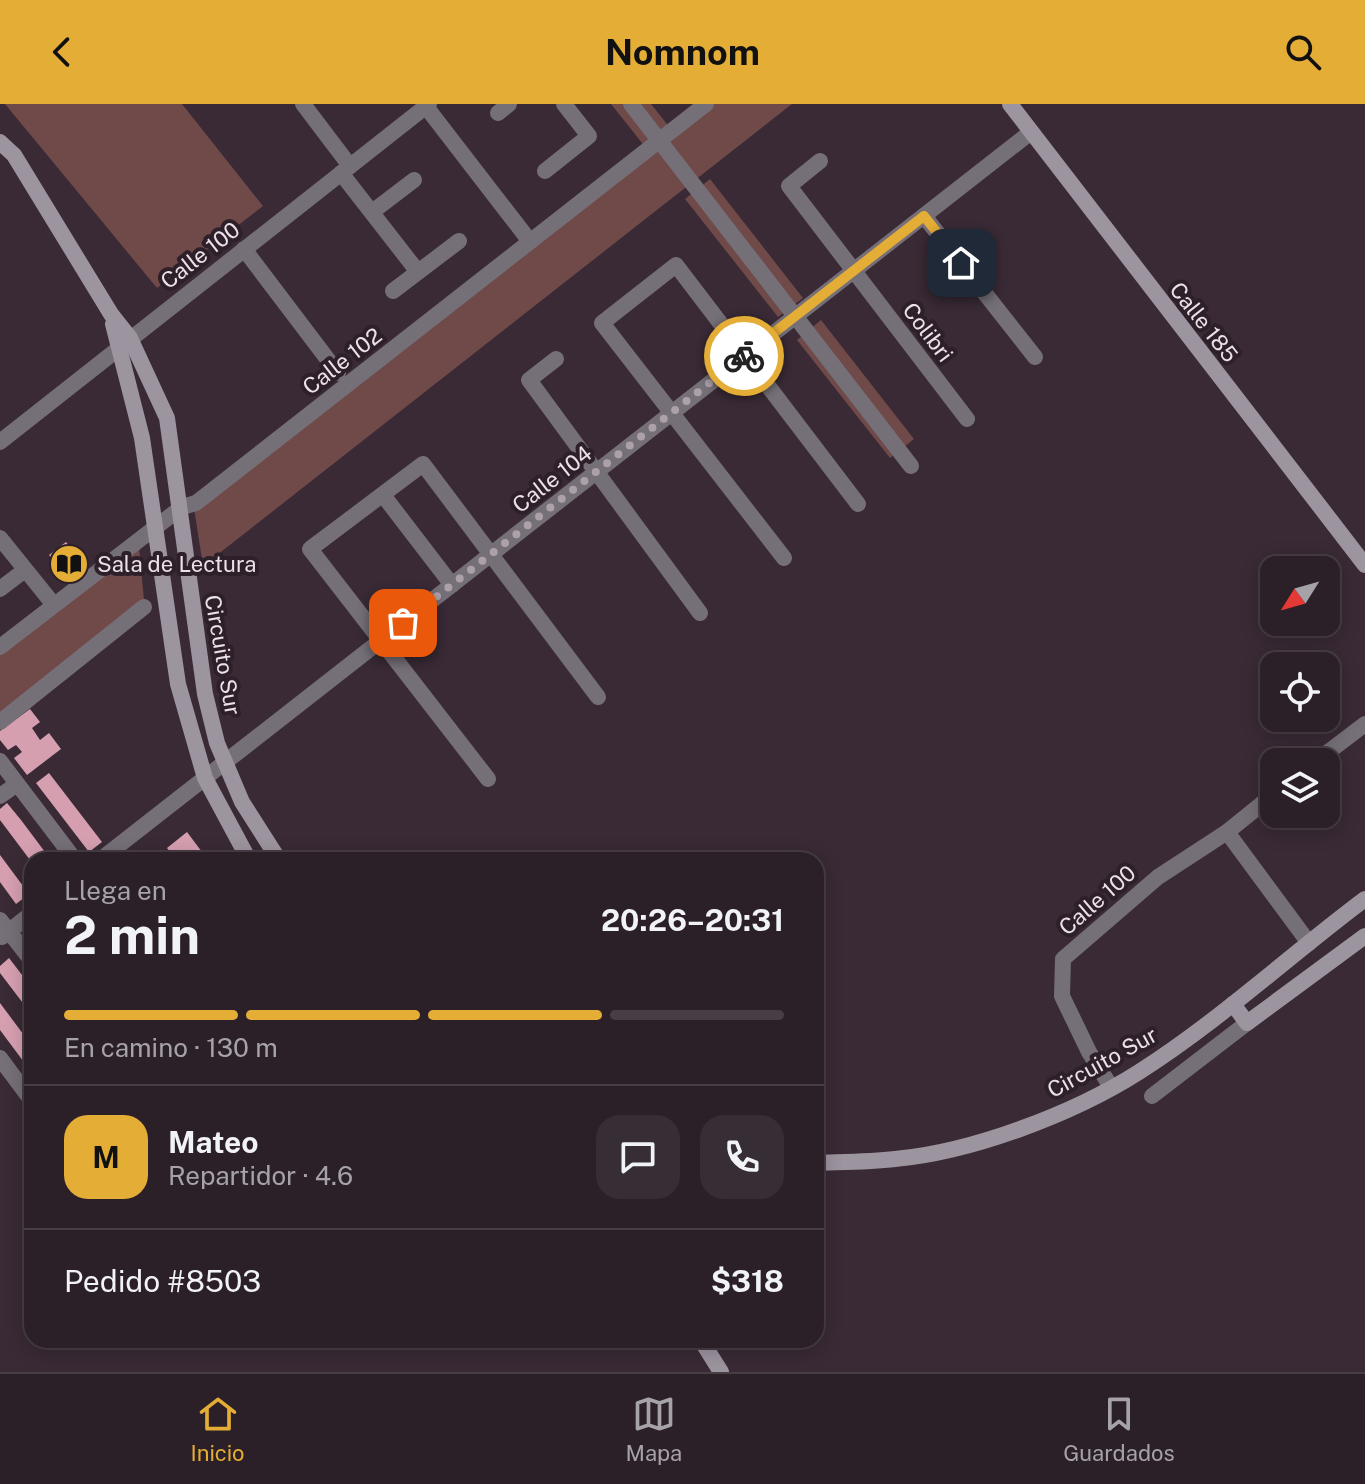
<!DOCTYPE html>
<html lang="es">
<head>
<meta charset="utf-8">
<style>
	body { margin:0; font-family:"Public Sans",sans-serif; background:#372d34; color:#f1f3f6; height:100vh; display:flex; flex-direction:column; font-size:30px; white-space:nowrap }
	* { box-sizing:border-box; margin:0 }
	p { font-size:26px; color:#a6a3a8 }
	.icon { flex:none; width:44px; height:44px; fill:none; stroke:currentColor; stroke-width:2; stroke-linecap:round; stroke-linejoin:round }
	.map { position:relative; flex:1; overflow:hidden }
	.panel { position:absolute; left:24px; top:748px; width:800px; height:496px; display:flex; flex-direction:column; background:#2b2028; border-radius:24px; box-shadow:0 4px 20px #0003,0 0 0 2px #473e45 }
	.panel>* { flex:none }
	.needle { width:52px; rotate:233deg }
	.tools { position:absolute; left:1260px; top:452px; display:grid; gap:16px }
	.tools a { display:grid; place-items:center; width:80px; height:80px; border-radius:16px; background:#2b2028; box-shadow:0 4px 20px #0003,0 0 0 2px #473e45; font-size:40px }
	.pin { position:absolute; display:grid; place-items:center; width:68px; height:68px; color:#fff; margin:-34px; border-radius:16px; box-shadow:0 4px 12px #0006 }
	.courier { position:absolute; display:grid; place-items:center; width:80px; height:80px; margin:-40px; border:6px solid #e4ad35; border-radius:50%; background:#fff; color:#222; box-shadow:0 2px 10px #0007 }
	.overview em { font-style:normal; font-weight:700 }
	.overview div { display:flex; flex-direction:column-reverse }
	.overview { display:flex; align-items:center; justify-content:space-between; height:136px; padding:0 40px }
	h1 { font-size:52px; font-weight:700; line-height:60px }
	.bar { display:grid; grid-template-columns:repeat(4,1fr); gap:12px 8px; align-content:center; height:96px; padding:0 40px }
	.bar i { height:10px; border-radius:6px; background:#473e45 }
	.bar .on { background:#e4ad35 }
	.bar p { grid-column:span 4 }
	.line { display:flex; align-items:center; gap:20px; padding:0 40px; border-top:2px solid #473e45 }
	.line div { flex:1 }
	.round { display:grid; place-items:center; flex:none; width:84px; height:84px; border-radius:24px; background:#372d34 }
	header { display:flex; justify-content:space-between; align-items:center; height:104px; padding:0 40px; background:#e4ad35; color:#111; font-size:36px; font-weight:700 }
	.tab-bar { display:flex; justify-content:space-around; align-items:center; height:112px; border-top:2px solid #473e45; background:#2b2028; font-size:22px; color:#a6a3a8 }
	.tab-bar a { display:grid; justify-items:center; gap:4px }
	.tab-bar .on { color:#e4ad35 }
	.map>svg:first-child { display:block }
</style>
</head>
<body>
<header><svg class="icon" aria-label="back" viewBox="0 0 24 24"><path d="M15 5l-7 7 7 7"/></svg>Nomnom<svg class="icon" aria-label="search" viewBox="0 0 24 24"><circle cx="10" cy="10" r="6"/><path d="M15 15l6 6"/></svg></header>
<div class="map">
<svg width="1365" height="1268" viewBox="0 0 1365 1268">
	<rect width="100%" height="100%" fill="#392a35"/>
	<g fill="#704949">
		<path d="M5 0H182L263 102 157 184Z"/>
		<path d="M611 0H651L671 25 646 44Z"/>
		<path d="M714 0H792L203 462 194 404Z"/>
		<path d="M710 75 803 194 778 213 685 95Z"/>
		<path d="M821 216 914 335 890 354 797 236Z"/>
		<path d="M139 442 144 496 0 612V549Z"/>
	</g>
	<g fill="#d59fb0">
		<path d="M66 438 90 469 72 482 49 451Z"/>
		<path d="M30 605 40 618 32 624 40 636 49 629 61 645 27 671 14 654 22 648 16 641 8 646 0 636V627Z"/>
		<path d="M49 669 102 738 89 748 36 679Z"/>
		<path d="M7 699 21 716 51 756H30L0 716V705Z"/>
		<path d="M187 728 208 756H176L167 744Z"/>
		<path d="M0 751 29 790 16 800 0 778Z"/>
		<path d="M9 854 32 884V911L0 869V862Z"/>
		<path d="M0 899 32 942V969L0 926Z"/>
	</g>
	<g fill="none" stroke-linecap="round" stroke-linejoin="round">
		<g stroke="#756f77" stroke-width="16">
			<path d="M303 0 350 62"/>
			<path d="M424 0 525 131"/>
			<path d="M631 0 911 362"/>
			<path d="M498 9 509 0"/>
			<path d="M820 57 789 82 967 315"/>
			<path d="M545 67 589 32 564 0"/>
			<path d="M341 69 418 168"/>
			<path d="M372 108 414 76"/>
			<path d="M924 112 1035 253"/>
			<path d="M244 145 338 269"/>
			<path d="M393 187 459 137"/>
			<path d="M556 255 529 276 700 509"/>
			<path d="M0 338 429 0"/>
			<path d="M383 391 452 481"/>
			<path d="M0 434 54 501"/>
			<path d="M784 454 602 219 676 161 858 400"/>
			<path d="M0 485 25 466"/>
			<path d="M0 543 182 403 196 399 706 0"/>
			<path d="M0 618 144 503"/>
			<path d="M0 657 75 756"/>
			<path d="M1315 658 1365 620"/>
			<path d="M488 675 310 445 423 360 598 593"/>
			<path d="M0 692 17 680"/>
			<path d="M1227 728 1309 839"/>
			<path d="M100 756 1031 28"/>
			<path d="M0 816 32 857"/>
			<path d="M2 833 32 809"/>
			<path d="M0 954 32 997"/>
			<path d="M1111 983 1089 948 1062 892 1063 855 1158 773 1227 728 1274 690"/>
			<path d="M1152 992 1247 919"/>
		</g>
		<g stroke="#9c949f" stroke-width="16">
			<path d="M1010 0 1365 461"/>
			<path d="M0 38 14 51 111 210 130 234 167 314 205 590 217 639 242 698 279 756"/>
			<path d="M113 220 142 334 178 580 205 674 249 756"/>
			<path d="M1233 900 1247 919 1365 832"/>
			<path d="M816 1059C842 1058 869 1058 895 1055 972 1048 1073 1010 1139 968 1219 917 1289 852 1365 795"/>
			<path d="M701 1236 721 1268"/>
		</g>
	</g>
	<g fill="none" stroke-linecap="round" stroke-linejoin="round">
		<path stroke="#ada1a9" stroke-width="8" stroke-dasharray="0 14.4" d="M403 519 744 252"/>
		<path stroke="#e4ad35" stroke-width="10" d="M744 252 924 112 961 159"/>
	</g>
	<defs>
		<symbol id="library-disc" viewBox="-11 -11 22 22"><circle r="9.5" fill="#e4ad35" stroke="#2e202a"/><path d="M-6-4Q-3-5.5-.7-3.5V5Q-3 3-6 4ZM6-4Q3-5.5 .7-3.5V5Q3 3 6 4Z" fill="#111"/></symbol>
	</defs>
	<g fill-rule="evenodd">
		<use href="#library-disc" x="47" y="438" width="44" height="44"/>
	</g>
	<g text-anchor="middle" stroke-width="8" stroke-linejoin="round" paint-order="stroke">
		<g font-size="22" fill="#ebe1e8" stroke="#2e202a">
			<text transform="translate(200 151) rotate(-38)" y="8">Calle 100</text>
			<text transform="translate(1204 218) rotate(52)" y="8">Calle 185</text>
			<text transform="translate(928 228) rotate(53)" y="8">Colibri</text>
			<text transform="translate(342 257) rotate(-38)" y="8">Calle 102</text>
			<text transform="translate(552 375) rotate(-38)" y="8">Calle 104</text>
			<text transform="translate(223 551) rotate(80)" y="8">Circuito Sur</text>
			<text transform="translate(1097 796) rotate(-41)" y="8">Calle 100</text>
			<text transform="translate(1102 958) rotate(-29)" y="8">Circuito Sur</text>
		</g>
		<g font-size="22" fill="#ebe1e8" stroke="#2e202a" text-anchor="start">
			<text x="97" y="468">Sala de Lectura</text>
		</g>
	</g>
</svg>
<div class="tools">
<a><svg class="needle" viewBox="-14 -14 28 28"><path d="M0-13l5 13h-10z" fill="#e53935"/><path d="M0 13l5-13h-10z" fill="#a6a3a8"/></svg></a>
<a><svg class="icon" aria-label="locate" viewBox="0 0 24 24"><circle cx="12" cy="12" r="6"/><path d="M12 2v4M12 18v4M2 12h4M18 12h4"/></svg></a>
<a><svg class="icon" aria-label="layers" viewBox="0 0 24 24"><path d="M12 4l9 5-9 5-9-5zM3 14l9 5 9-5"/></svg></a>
</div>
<div class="pin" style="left:403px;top:519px;background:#ea580c"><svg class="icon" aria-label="bag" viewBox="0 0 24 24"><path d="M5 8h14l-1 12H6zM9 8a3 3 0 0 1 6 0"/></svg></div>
<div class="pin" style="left:961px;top:159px;background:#1f2937"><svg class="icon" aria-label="home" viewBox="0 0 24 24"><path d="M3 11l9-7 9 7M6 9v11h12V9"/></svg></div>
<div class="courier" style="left:744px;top:252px"><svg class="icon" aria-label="bike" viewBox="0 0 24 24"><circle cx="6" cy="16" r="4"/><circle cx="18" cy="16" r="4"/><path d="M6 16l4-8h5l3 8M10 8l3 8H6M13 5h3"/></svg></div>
<section class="panel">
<div class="overview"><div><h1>2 min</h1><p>Llega en</p></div><em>20:26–20:31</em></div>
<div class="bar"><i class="on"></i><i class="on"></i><i class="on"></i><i></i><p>En camino · 130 m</p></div>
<div class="line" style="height:144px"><b class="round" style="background:#e4ad35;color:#111">M</b><div><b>Mateo</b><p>Repartidor · 4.6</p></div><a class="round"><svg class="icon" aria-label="chat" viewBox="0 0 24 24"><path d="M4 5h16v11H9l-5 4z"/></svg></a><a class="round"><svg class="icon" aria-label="phone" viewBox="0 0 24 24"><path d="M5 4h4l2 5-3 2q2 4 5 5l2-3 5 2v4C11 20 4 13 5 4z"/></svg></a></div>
<div class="line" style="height:104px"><div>Pedido #8503</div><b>$318</b></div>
</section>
</div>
<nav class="tab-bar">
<a class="on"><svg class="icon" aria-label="home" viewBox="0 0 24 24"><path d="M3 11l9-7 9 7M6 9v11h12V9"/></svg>Inicio</a>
<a><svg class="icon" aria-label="map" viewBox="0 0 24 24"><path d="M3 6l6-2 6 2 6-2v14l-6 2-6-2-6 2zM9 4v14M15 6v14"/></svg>Mapa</a>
<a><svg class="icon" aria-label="saved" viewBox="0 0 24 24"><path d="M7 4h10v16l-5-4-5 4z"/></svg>Guardados</a>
</nav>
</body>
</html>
